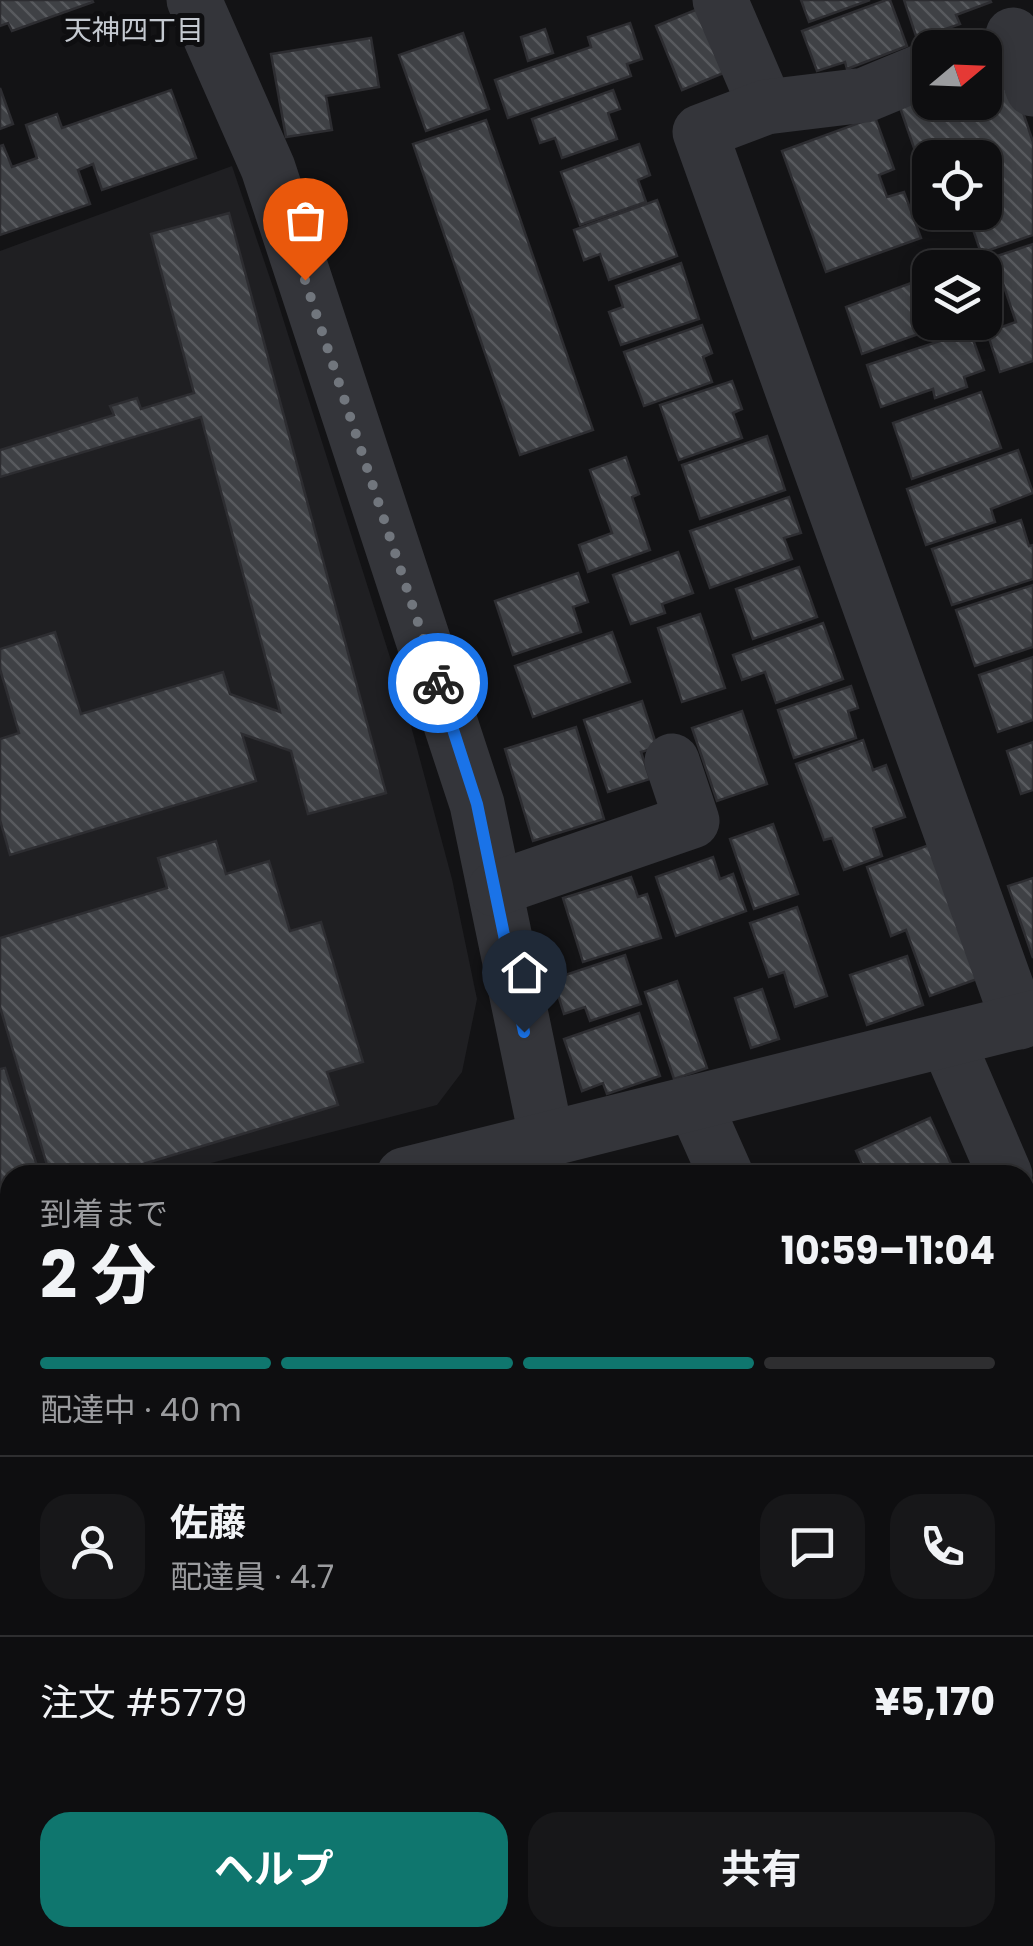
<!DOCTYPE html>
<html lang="ja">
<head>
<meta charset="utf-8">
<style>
	body { margin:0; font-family:Poppins,"Noto Sans JP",sans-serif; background:#171719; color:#f1f3f6; height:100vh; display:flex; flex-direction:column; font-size:38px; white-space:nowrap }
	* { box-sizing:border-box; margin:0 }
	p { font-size:32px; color:#9b9c9f }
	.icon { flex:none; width:55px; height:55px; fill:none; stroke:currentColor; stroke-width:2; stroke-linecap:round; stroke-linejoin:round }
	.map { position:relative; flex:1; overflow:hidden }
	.sheet { position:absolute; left:0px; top:1165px; width:1035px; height:782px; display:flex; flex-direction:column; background:#0e0e10; border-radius:30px 30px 0 0; box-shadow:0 5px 15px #0003,0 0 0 2px #2e2e30 }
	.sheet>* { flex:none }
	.needle { width:65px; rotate:71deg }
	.buttons { position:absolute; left:912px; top:30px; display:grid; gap:20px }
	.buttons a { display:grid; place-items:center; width:90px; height:90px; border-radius:20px; background:#0e0e10; box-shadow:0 5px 15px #0003,0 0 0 2px #2e2e30; font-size:50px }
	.pin { position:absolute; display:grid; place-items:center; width:85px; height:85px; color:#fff; margin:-102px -42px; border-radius:50% 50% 50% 0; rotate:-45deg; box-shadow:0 0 10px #0007 }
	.pin .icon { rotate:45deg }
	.courier { position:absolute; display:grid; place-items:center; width:100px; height:100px; margin:-50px; border:8px solid #1a73e8; border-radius:50%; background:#fff; color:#222; box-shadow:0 2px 12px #0007 }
	.summary em { font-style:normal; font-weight:700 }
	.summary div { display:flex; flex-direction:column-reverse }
	.summary { display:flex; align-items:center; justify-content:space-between; height:170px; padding:0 40px }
	h1 { font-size:65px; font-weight:700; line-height:75px }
	.bar { display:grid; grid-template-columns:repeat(4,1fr); gap:15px 10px; align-content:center; height:120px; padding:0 40px }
	.bar i { height:12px; border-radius:8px; background:#2e2e30 }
	.bar .on { background:#0f766e }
	.bar p { grid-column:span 4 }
	.line { display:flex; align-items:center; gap:25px; padding:0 40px; border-top:2px solid #2e2e30 }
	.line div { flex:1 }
	.round { display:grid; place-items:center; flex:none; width:105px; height:105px; border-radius:30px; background:#171719 }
	.action { display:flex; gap:20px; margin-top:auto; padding:20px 40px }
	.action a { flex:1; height:115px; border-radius:30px; background:#0f766e; color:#fff; font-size:40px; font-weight:700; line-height:115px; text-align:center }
	.action a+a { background:#171719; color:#f1f3f6 }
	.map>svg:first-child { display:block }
</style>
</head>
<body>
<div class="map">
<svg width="1033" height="1946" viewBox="0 0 1033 1946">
	<defs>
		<pattern id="building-back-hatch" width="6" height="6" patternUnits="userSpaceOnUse" patternTransform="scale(2.5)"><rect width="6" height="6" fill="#3f4145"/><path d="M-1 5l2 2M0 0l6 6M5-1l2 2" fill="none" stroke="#585a5e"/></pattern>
	</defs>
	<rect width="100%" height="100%" fill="#131315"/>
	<path fill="#1f1f22" d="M232 166 274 290 407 711 452 879 477 999 462 1072 437 1105 164 1175H10V1217L0 1220V251Z"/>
	<g fill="url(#building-back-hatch)" stroke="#2d2d31" stroke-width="2.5">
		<path d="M0 0H92L93 2 12 31 8 23 0 26Z"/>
		<path d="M801 0H870L809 22Z"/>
		<path d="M886 0H890L907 46 847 69 845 62 817 71 802 31Z"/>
		<path d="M904 0H990L991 2 956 15 960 24 917 39Z"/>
		<path d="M710 4 738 67 682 90 656 26Z"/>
		<path d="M630 23 642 59 627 64 631 76 508 118 495 80 591 47 588 37Z"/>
		<path d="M545 29 553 53 528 61 521 37Z"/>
		<path d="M463 33 489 109 426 131 399 55Z"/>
		<path d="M371 38 379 87 326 96 332 130 286 137 271 54Z"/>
		<path d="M1007 65 1033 142V235L981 253 967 212H985V158H930V168L922 171 898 102 930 91V102H985V72Z"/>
		<path d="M0 88 13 124 0 129Z"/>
		<path d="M171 90 196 158 102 190 93 164 78 170 90 204 0 235V146L3 145 12 167 37 158 26 125 57 114 62 128Z"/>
		<path d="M613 90 620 109 608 113 617 139 562 158 555 138 540 143 532 119Z"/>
		<path d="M875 117 894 169 879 175 887 197 904 192 921 238 826 272 782 151Z"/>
		<path d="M486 120 593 430 520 455 413 144Z"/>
		<path d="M639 144 650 175 638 180 646 202 580 225 561 172Z"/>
		<path d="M657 200 677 256 609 280 600 254 584 260 574 230Z"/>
		<path d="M229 213 386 793 308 814 291 751 242 734 256 781 10 855 0 820V739L19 733 0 669V649L55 632 81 714 223 672 230 694 280 712 201 417 0 477V450L114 415 110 406 137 398 141 409 194 393 151 234Z"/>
		<path d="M1033 244V361L1000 372 987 332 1016 322 994 257Z"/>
		<path d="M681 263 699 319 621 345 609 312 623 307 616 286Z"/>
		<path d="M930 276V317L926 319 930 330 862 354 846 307Z"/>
		<path d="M702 325 712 353 703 357 712 382 644 406 624 352Z"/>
		<path d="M970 331 984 370 964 377 967 387 935 398 933 389 881 407 867 365Z"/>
		<path d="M732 381 742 409 733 413 742 438 679 460 660 405Z"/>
		<path d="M981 392 1001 448 912 479 893 423Z"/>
		<path d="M767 436 785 490 700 519 682 465Z"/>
		<path d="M1018 450 1033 493 991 509 995 522 926 545 907 489Z"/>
		<path d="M626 457 639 494 632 497 650 550 588 572 579 545 612 533 590 470Z"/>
		<path d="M789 497 801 533 784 538 792 559 710 588 690 531Z"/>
		<path d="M1021 520 1029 546 1033 545V579L952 605 932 549Z"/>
		<path d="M678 552 693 593 662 604 665 613 631 624 613 575Z"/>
		<path d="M799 567 817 617 753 639 736 589Z"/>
		<path d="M578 573 588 602 573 607 581 632 513 655 495 601Z"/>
		<path d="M1033 585V647L975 666 956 610Z"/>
		<path d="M700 614 725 688 682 702 658 628Z"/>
		<path d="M823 623 843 679 776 703 765 672 742 680 733 655Z"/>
		<path d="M612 632 630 682 533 717 515 666Z"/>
		<path d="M1033 657V720L998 732 979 675Z"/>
		<path d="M851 686 858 708 848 711 856 738 794 758 778 710Z"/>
		<path d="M642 701 657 747 641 752 650 779 608 792 584 720Z"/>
		<path d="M742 711 767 784 717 801 692 728Z"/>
		<path d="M576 727 604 819 533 841 505 749Z"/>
		<path d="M863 740 873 770 886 765 905 817 873 828 882 856 844 870 832 838 824 840 796 764Z"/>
		<path d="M1033 742V790L1021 794 1007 751Z"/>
		<path d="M773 824 798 894 754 909 730 839Z"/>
		<path d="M216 841 226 874 269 861 290 931 321 922 363 1062 327 1072 338 1105 107 1175H50L0 1007V938L167 888 158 858Z"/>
		<path d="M932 844 980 978 930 996 906 930 891 936 867 867Z"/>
		<path d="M713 857 720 879 733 874 746 911 676 936 656 877Z"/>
		<path d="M631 877 638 897 647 894 661 938 583 962 563 898Z"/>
		<path d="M1033 878V958L1008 886Z"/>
		<path d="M797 907 827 996 795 1007 784 972 769 977 750 923Z"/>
		<path d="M625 955 641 1004 590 1021 585 1007 564 1014 553 979Z"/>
		<path d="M907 956 923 1005 867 1025 850 975Z"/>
		<path d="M677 981 707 1068 674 1079 645 992Z"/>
		<path d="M762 989 779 1039 751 1048 735 998Z"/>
		<path d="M639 1013 660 1076 607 1094 603 1083 582 1091 564 1039Z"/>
		<path d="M5 1068 40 1175H10V1203L0 1206V1069Z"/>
		<path d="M930 1118 956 1175H867L856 1151Z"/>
		<path d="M1025 1330 1033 1348V1547L1025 1529Z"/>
		<path d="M10 1933V1938H15L18 1946H0V1937Z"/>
		<path d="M102 1938H335L339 1946H106Z"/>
		<path d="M641 1938H729L733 1946H644Z"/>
		<path d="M930 1938H1020L1023 1946H933Z"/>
	</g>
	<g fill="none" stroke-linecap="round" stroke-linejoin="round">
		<g stroke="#34353a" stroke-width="55">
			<path d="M194 0 268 168 477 804 547 1140"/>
			<path d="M720 0 766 107"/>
			<path d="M1013 35 1033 89"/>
			<path d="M930 68 865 95 766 107 700 132 1019 1022"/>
			<path d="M495 889 692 821 672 761"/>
			<path d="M947 1040 1005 1175"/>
			<path d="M694 1103 726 1175"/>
			<path d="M404 1175 1033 1018"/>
			<path d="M1025 1220 1033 1238"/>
			<path d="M0 1280 10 1277"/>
			<path d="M1025 1858 1033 1877"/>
			<path d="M807 1938 810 1946"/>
		</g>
	</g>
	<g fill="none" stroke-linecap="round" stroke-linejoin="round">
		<path stroke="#71767d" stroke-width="10" stroke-dasharray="0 18" d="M305 280 438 683"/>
		<path stroke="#1a73e8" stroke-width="12" d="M438 683 477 804 524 1032"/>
	</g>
	<g text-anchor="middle" stroke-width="10" stroke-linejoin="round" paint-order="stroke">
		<g font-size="28" fill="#c5cad1" stroke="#0e0e10">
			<text x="134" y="40">天神四丁目</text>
		</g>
	</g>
</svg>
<div class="buttons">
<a><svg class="needle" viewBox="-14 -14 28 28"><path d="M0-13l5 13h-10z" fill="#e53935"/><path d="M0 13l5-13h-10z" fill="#9b9c9f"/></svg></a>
<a><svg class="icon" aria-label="locate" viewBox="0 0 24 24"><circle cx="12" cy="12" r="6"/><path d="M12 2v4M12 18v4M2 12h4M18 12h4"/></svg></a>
<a><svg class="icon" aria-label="layers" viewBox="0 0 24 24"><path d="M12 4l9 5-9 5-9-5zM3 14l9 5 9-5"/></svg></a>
</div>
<div class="pin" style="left:305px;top:280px;background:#ea580c"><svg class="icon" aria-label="bag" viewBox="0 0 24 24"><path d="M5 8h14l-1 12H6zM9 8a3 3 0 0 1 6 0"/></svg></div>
<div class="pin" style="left:524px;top:1032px;background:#1f2937"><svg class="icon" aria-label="home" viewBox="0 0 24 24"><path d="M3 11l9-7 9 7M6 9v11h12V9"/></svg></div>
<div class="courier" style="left:438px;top:683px"><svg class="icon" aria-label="bike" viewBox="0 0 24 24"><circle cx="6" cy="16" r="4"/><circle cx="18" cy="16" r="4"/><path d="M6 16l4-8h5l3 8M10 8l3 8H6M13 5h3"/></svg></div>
<section class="sheet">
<div class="summary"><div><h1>2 分</h1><p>到着まで</p></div><em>10:59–11:04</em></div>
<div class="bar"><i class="on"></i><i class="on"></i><i class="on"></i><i></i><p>配達中 · 40 m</p></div>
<div class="line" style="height:180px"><a class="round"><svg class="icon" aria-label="person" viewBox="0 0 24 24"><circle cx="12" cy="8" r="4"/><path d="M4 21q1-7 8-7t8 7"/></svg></a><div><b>佐藤</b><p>配達員 · 4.7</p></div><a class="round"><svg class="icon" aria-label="chat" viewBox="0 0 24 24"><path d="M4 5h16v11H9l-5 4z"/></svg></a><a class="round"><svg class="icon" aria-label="phone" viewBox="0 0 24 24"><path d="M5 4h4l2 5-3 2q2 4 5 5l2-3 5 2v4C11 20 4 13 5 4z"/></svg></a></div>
<div class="line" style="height:130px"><div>注文 #5779</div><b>¥5,170</b></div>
<div class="action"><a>ヘルプ</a><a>共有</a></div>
</section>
</div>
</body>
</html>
